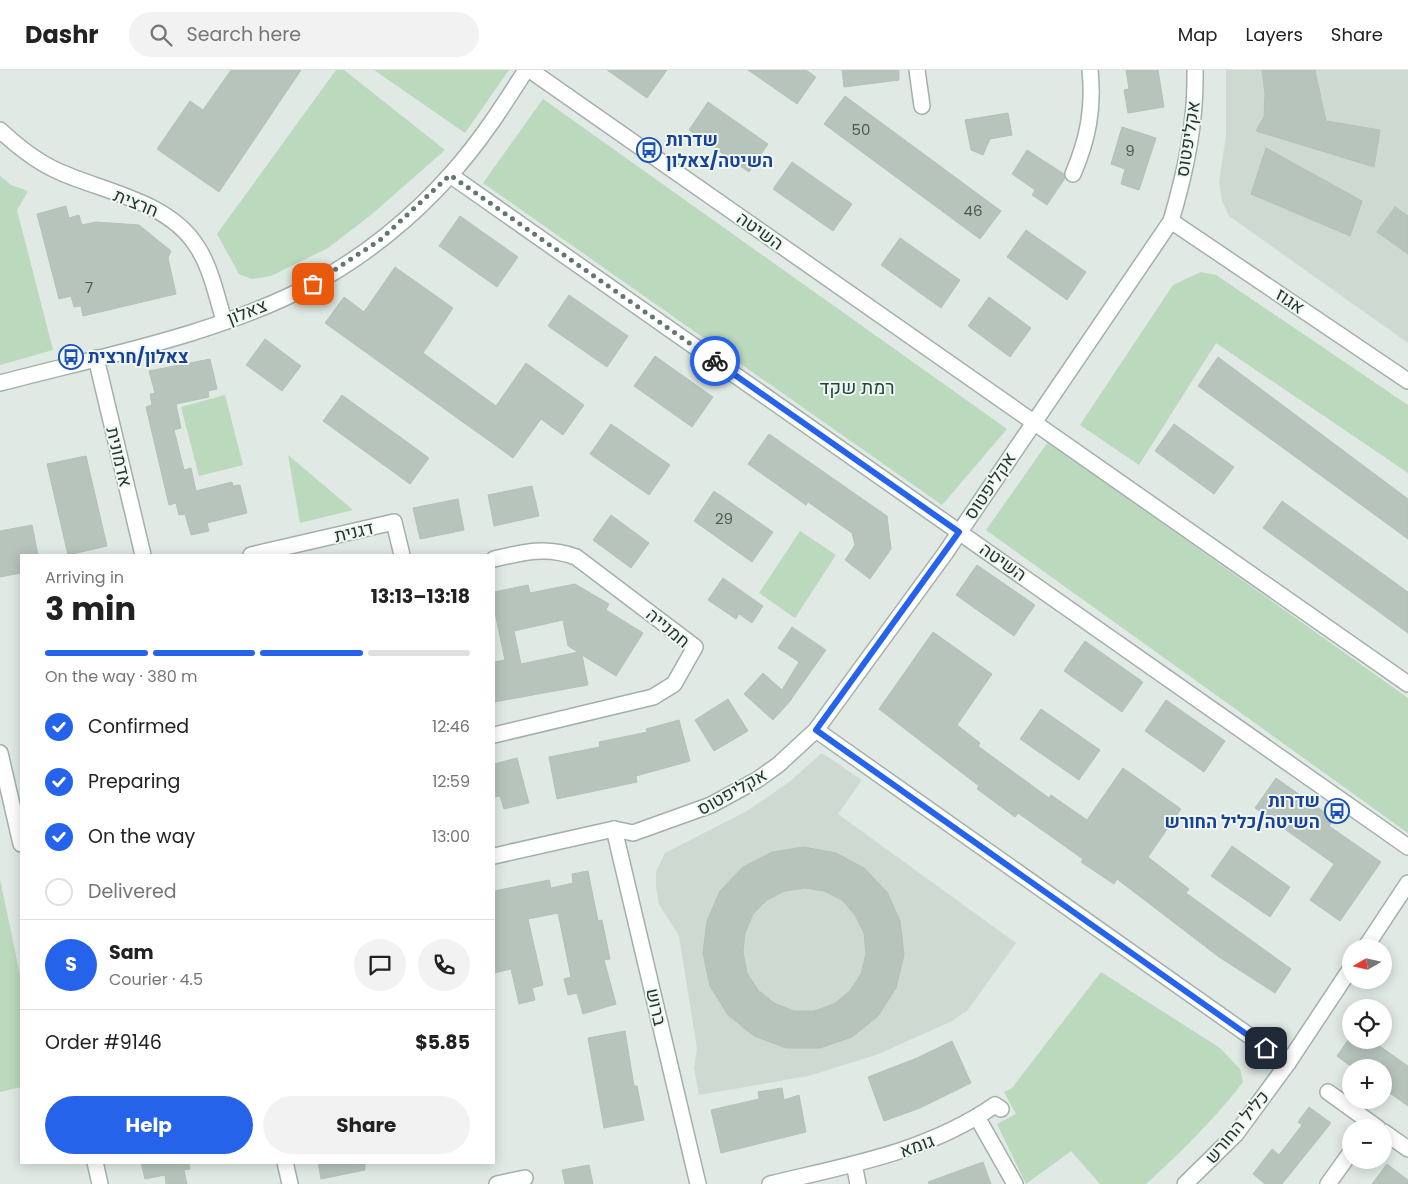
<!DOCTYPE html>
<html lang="en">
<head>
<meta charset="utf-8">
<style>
	body { margin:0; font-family:Poppins,Heebo,sans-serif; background:#f2f2f2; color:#222; height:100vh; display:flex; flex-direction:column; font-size:19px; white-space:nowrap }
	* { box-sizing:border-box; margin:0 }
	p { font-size:16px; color:#767676 }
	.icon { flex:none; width:28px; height:28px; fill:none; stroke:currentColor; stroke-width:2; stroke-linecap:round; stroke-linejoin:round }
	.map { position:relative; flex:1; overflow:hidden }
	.drawer { position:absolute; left:20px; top:484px; width:475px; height:610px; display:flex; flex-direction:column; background:#fff; border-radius:0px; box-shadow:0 2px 12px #0003 }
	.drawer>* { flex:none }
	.needle { width:32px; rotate:261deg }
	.fabs { position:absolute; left:1342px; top:869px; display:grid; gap:10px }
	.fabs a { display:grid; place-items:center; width:50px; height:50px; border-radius:50%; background:#fff; box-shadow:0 2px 12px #0003; font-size:25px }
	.pin { position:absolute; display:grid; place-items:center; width:42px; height:42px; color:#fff; margin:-21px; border-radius:10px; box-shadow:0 2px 8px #0006 }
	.courier { position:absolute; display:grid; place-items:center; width:50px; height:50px; margin:-25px; border:4px solid #2563eb; border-radius:50%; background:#fff; color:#222; box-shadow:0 1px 6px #0007 }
	.overview em { font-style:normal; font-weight:700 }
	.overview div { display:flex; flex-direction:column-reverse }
	.overview { display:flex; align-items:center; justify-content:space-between; height:85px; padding:0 25px }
	h1 { font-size:32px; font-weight:700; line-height:38px }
	.bar { display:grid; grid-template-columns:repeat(4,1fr); gap:8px 5px; align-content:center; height:60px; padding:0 25px }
	.bar i { height:6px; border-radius:4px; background:#e0e0e0 }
	.bar .current { background:#2563eb }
	.bar p { grid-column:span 4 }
	.line { display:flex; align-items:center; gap:12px; padding:0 25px; border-top:1px solid #e0e0e0 }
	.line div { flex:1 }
	.round { display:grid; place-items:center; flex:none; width:52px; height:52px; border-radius:26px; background:#f2f2f2 }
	ol { padding:0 25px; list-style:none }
	li { display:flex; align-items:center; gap:15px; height:55px }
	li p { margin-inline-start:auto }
	li .icon { padding:5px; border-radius:50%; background:#2563eb; color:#fff; stroke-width:4 }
	li:last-child { color:#767676 }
	li i { width:28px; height:28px; border:2px solid #e0e0e0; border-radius:50% }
	.button { display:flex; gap:10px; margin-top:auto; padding:10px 25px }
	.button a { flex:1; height:58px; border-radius:30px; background:#2563eb; color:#fff; font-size:20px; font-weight:700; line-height:58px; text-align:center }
	.button a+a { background:#f2f2f2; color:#222 }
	header { display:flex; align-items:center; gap:30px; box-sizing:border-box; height:70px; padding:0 25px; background:#fff; border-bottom:1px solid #e0e0e0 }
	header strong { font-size:24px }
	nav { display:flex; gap:28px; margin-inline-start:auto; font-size:18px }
	.search { width:350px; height:45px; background:#f2f2f2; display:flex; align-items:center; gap:12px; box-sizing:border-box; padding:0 18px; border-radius:28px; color:#767676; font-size:19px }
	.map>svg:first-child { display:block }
</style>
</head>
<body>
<header>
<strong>Dashr</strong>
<div class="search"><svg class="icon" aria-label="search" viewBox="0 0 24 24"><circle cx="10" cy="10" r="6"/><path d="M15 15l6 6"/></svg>Search here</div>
<nav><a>Map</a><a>Layers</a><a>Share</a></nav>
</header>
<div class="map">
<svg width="1408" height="1114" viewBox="0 0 1408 1114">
	<rect width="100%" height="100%" fill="#e0e9e4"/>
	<g fill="#ced9d2">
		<path d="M1226 0H1408V273L1229 146 1222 131 1219 112 1226 65Z"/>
		<path d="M822 683 862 710 838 744 1016 873 967 941 950 952 876 985 808 1006 699 1025 694 998 697 979 679 866 659 834 656 819V802L665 783 747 741 789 712Z"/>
	</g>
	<g fill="#bad9bd">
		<path d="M336 0H344L445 80 372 144 328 178 271 206 252 209 239 204 217 164Z"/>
		<path d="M374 0H509L465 63Z"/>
		<path d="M543 29 1007 359 942 435 483 113Z"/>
		<path d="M0 106 11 115 28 121 17 140 53 280 0 295Z"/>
		<path d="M1201 202 1216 205 1408 335V403L1216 273 1139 395 1080 355 1173 215Z"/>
		<path d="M225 325 243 395 199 406 181 337Z"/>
		<path d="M1048 372 1408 628V763L986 460Z"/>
		<path d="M288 385 353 440 300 453Z"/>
		<path d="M800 461 836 485 795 548 759 523Z"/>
		<path d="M0 809 21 910V1017L0 1022Z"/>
		<path d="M1101 902 1220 978 1240 999 1243 1012C1214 1050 1181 1082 1146 1114H1100L1071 1081 1026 1114 997 1054 1016 1044 1004 1022 1012 1018Z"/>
	</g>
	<g fill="#b6c4bc" stroke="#b3c2b9" fill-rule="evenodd">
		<path d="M231 0H301L219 122 157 79 190 31 203 40Z"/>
		<path d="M607 0H667L647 28Z"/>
		<path d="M748 0H806L816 7 797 34Z"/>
		<path d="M842 0H899V10L844 17Z"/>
		<path d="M1126 0H1158L1164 37 1128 43 1124 20 1129 19Z"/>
		<path d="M1262 0H1315L1326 51 1380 60 1374 97 1256 61 1264 47 1265 24Z"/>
		<path d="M845 26 1001 141 980 169 824 54Z"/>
		<path d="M708 32 768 74 749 102 689 60Z"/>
		<path d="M1008 43 1012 65 990 69 983 85 971 80 965 50Z"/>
		<path d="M1122 57 1156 68 1139 120 1121 114 1125 99 1111 94Z"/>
		<path d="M1266 78 1362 131 1350 166 1251 124Z"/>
		<path d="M1027 80 1064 104 1065 108 1047 135 1032 125 1035 120 1012 104Z"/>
		<path d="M792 92 852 134 833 161 773 119Z"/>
		<path d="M66 136 69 148 79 145 82 155 96 152 139 155 171 181 168 188 176 224 83 246 81 236 74 237 71 226 59 229 37 144Z"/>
		<path d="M1395 137 1408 146V184L1377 162Z"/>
		<path d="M460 146 518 187 497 217 439 176Z"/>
		<path d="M1026 160 1086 202 1067 230 1007 187Z"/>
		<path d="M900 168 960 210 941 238 881 195Z"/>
		<path d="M395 197 453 238 423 283 496 336 526 293 584 335 563 365 541 349 513 388 325 253 344 227 364 242Z"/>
		<path d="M569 225 628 266 607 297 548 256Z"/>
		<path d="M989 227 1031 258 1010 287 968 256Z"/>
		<path d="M265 269 301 296 282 321 246 295Z"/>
		<path d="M655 286 713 327 692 357 634 316Z"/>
		<path d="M1218 287 1408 429V469L1198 316Z"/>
		<path d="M210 289 217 319 208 321 209 327 176 334 181 358 174 360 184 400 191 398 196 421 232 412 233 416 240 415 247 443 207 453 209 461 191 465 185 444 179 445 176 433 169 435 146 337 152 335 150 324 155 323 149 301Z"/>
		<path d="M342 325 429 388 410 414 323 351Z"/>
		<path d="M611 354 670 395 649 425 590 384Z"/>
		<path d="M1174 354 1234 397 1214 424 1155 381Z"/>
		<path d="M769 364 887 446 891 479 870 509 845 490 855 475 852 463 808 432 806 435 748 394Z"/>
		<path d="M86 386 107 476 68 485 47 394Z"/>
		<path d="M532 416 539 446 494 456 488 425Z"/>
		<path d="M714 421 773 462 752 492 694 451Z"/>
		<path d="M458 429 464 460 420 469 413 438Z"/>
		<path d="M1282 431 1408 522V563L1263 458Z"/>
		<path d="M611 445 649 473 631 498 593 470Z"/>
		<path d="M32 455 38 485H21V503L0 507V461Z"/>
		<path d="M977 495 1035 535 1014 566 956 525Z"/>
		<path d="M723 508 763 536 752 553 739 544 736 549 708 530Z"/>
		<path d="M575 514 609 534 606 540 643 563 616 606 582 585 588 615 494 632V592L505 590 494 538V522L528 515 530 523ZM563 550 568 576 578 582 521 594 514 561Z"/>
		<path d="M792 557 826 580 792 628 786 624 792 629 773 650 744 624 763 603 782 620 799 592 778 578Z"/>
		<path d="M933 562 992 604 957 655 980 673 978 676 1049 728 1051 725 1087 750 1123 698 1181 739 1148 787 1189 819 1186 823 1291 899 1275 923 1219 887 1117 809 1114 814 1081 792 1083 789 1018 743 1015 747 977 719 979 716 879 639Z"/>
		<path d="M1085 571 1143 612 1122 642 1064 601Z"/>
		<path d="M728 629 748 661 714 681 695 650Z"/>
		<path d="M1166 630 1225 671 1204 702 1145 661Z"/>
		<path d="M1041 639 1100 680 1079 710 1020 669Z"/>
		<path d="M679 650 690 691 636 706 637 712 557 729 549 687 600 677 599 672 647 662 646 659Z"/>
		<path d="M517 688 529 733 504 739 500 726 494 727V694Z"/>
		<path d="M1276 708 1334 749 1329 756 1381 792 1340 851 1310 830 1334 794 1255 738Z"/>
		<path d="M1232 776 1290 817 1270 847 1211 806Z"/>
		<path d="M804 777 836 783 864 798 887 822 900 851 904 885 896 918 878 946 852 967 820 978H786L754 966 728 945 710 916 703 883 707 851 720 821 743 797 772 782ZM805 818 824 821 842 830 855 845 864 863 866 884 861 904 850 921 834 934 814 941H794L774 933 758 920 747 903 743 882 745 863 753 844 767 830 785 821Z"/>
		<path d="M588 801 598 851 602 850 610 889 604 890 616 934 583 944 577 923 568 925 564 909 571 907 558 843 528 849 543 915 532 918 535 930 519 934 511 899 494 903V821L549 810 551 818 573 813 572 804Z"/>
		<path d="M625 961 634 1016H637L644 1050 604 1058 588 968Z"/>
		<path d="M1348 970H1371L1408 996V1036L1384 1019V998H1353L1337 986Z"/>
		<path d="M952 971 971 1013 920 1038 884 1051 868 1007 917 988Z"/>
		<path d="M782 1018 784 1030 799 1025 806 1062 721 1083 711 1040 759 1029 758 1022Z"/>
		<path d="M1309 1037 1331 1053 1282 1114H1265L1253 1104 1272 1079 1279 1085 1302 1055 1298 1052Z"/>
		<path d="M141 1092H189L190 1099 184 1100 187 1114H166L165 1105 145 1109Z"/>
		<path d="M318 1092H365V1100L321 1109Z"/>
		<path d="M983 1092 991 1114H929L928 1112Z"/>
		<path d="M1387 1094 1408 1110V1114H1372Z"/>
		<path d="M589 1095 593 1114H565L562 1100Z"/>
	</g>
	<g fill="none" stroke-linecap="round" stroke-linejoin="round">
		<defs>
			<g id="minor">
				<path d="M530 0 1408 614"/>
				<path d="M917 0 922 36"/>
				<path d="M0 60C16 75 39 93 60 102 105 122 167 131 196 175 211 197 216 225 224 250"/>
				<path d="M1073 104C1088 69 1094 38 1090 0"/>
				<path d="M450 105 1408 777"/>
				<path d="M1171 151 1408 311"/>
				<path d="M96 288 143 485"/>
				<path d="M0 313C103 286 219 264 313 214 364 187 413 147 451 104 480 72 503 36 526 0"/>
				<path d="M251 485 394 452 402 485"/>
				<path d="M494 489C523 482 547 476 576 487L695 577 674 614 653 627 494 665"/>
				<path d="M816 660 1288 993"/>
				<path d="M0 683 21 774"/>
				<path d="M614 759 698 1114"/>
				<path d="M494 786 614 759 633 763 711 735 757 710 778 695 816 660 944 485 1171 151C1186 100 1196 53 1195 0"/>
				<path d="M1365 878 1408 813"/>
				<path d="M1328 1022 1378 1058"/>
				<path d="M977 1047 1015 1114"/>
				<path d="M1384 1062 1408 1079"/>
				<path d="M95 1092 100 1114"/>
				<path d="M285 1092 290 1114"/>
				<path d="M854 1094 858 1114"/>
				<path d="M497 1114 525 1108"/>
				<path d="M770 1114C849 1095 927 1082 995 1035L1001 1039"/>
				<path d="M1185 1114 1236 1064 1288 993 1351 898"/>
				<path d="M1328 1114 1351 1082"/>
			</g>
		</defs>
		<use href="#minor" stroke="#a3b0aa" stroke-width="18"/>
		<use href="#minor" stroke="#fff" stroke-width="15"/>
	</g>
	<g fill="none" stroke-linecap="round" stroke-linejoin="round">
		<path stroke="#64766e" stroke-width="5" stroke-dasharray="0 9" d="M313 214 380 170 450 105 715 291"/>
		<path stroke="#2563eb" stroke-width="6" d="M715 291 959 462 816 660 1266 978"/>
	</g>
	<defs>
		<symbol id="bus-ring" viewBox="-11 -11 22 22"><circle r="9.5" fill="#f0f6f2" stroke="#1a4fb4" stroke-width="1.5"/><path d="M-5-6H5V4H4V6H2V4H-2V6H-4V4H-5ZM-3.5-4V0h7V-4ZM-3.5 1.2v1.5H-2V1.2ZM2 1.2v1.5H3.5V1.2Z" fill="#1a4fb4"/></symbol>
	</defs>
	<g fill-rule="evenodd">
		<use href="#bus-ring" x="635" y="66" width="28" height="28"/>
		<use href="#bus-ring" x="57" y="273" width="28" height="28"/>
		<use href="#bus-ring" x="1323" y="727" width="28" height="28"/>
	</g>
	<g text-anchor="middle" stroke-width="4" stroke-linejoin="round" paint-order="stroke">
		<g font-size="15" fill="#475b52">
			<text x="861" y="65">50</text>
			<text x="1130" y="86">9</text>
			<text x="973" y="146">46</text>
			<text x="89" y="223">7</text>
			<text x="724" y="454">29</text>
		</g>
		<g font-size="18" fill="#22382f" stroke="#f0f6f2">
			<text transform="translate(1188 69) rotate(-81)" y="6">אקליפטוס</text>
			<text transform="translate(136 133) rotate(22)" y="6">חרצית</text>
			<text transform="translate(760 161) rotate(35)" y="6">השיטה</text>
			<text transform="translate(1290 231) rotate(34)" y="6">אגוז</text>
			<text transform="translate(247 242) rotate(-21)" y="6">צאלון</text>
			<text transform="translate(119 387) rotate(77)" y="6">אדמונית</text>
			<text transform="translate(990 416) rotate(-56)" y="6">אקליפטוס</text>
			<text transform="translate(354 462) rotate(-13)" y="6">דגנית</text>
			<text transform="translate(1003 492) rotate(35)" y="6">השיטה</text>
			<text transform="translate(668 558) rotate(40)" y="6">חמנייה</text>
			<text transform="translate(732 722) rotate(-29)" y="6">אקליפטוס</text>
			<text transform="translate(656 937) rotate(77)" y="6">ברוש</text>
			<text transform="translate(1237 1057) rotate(-50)" y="6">כליל החורש</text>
			<text transform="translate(917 1076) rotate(-20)" y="6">גומא</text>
		</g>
		<g font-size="18" font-weight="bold" fill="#164399" stroke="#f0f6f2" text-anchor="start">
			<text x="666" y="76">שדרות<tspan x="666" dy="21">השיטה/צאלון</tspan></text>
			<text x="88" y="293">צאלון/חרצית</text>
			<text x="1320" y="737" text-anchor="end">שדרות<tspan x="1320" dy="21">השיטה/כליל החורש</tspan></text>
		</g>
		<g font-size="19" fill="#204838" stroke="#f0f6f2">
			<text x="857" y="324">רמת שקד</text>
		</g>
	</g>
</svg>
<div class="fabs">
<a><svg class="needle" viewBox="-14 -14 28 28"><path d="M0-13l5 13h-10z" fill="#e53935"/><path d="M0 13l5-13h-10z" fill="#767676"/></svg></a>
<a><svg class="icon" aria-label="locate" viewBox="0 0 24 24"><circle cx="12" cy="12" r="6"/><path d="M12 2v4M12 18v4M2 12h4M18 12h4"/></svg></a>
<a>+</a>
<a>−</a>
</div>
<div class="pin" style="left:313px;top:214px;background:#ea580c"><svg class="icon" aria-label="bag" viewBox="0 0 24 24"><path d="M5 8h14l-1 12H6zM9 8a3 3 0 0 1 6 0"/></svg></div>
<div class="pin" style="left:1266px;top:978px;background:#1f2937"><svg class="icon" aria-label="home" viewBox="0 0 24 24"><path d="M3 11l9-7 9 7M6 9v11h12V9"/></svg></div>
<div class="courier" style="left:715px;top:291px"><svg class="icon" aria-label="bike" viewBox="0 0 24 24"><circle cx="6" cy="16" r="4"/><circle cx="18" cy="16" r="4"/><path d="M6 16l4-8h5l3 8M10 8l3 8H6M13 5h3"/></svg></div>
<section class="drawer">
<div class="overview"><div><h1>3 min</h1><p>Arriving in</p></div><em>13:13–13:18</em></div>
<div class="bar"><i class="current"></i><i class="current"></i><i class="current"></i><i></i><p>On the way · 380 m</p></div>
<ol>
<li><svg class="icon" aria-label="check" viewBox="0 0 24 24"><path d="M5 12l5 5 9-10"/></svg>Confirmed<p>12:46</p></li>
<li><svg class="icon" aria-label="check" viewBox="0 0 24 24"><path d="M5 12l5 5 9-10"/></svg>Preparing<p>12:59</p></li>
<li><svg class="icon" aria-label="check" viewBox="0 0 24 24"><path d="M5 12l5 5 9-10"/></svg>On the way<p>13:00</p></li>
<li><i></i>Delivered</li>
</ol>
<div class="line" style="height:90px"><b class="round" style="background:#2563eb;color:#fff">S</b><div><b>Sam</b><p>Courier · 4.5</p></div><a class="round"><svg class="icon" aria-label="chat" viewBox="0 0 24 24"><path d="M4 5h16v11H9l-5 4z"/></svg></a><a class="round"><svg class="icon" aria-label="phone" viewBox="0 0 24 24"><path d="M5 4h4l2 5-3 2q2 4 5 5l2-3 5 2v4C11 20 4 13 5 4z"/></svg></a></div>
<div class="line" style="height:65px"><div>Order #9146</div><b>$5.85</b></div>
<div class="button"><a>Help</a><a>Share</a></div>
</section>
</div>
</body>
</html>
